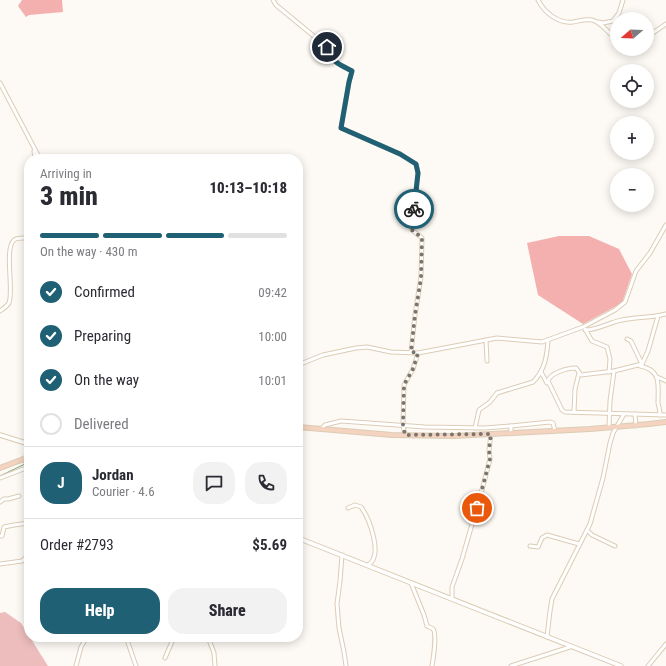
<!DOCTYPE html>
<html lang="en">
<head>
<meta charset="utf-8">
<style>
	body { margin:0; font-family:"Roboto Condensed",sans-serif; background:#f2f2f3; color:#2b2b33; height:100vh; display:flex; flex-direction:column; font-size:15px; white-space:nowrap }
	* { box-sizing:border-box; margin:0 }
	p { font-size:13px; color:#7c7c81 }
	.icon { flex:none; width:22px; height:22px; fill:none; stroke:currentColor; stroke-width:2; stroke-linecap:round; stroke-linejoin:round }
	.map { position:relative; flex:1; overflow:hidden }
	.side { position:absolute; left:24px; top:154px; width:279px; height:488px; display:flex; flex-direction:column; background:#fff; border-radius:16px; box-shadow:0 2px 10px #0003 }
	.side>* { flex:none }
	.needle { width:26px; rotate:251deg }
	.tools { position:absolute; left:610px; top:12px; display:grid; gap:8px }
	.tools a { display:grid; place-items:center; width:44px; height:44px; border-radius:50%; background:#fff; box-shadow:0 2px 10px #0003; font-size:20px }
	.pin { position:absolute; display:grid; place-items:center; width:34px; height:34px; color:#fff; margin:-17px; border:2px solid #fff; border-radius:50%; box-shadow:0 1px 4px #0007 }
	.courier { position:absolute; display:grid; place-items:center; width:40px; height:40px; margin:-20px; border:3px solid #1f6074; border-radius:50%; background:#fff; color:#222; box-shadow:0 1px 5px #0007 }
	.overview em { font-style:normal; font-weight:800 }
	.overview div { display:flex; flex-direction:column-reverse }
	.overview { display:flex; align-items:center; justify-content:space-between; height:68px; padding:0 16px }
	h1 { font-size:26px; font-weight:800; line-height:30px }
	.bar { display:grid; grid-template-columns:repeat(4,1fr); gap:6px 4px; align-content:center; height:48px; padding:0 16px }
	.bar i { height:5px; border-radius:3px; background:#e1e1e2 }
	.bar .current { background:#1f6074 }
	.bar p { grid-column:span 4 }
	.line { display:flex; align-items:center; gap:10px; padding:0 16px; border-top:1px solid #e1e1e2 }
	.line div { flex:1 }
	.round { display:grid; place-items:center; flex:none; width:42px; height:42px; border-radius:16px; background:#f2f2f3 }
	ol { padding:0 16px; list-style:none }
	li { display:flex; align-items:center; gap:12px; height:44px }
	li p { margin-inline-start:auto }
	li .icon { padding:4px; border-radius:50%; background:#1f6074; color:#fff; stroke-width:4 }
	li:last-child { color:#7c7c81 }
	li i { width:22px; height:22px; border:2px solid #e1e1e2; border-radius:50% }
	.button { display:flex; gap:8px; margin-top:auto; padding:8px 16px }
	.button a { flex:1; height:46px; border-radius:16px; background:#1f6074; color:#fff; font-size:16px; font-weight:800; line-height:46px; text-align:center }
	.button a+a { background:#f2f2f3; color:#2b2b33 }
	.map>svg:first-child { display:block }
</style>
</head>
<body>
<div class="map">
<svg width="666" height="666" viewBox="0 0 666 666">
	<rect width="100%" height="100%" fill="#fdfaf5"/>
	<path fill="#ecbdbc" d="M5 612 21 623 48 666H0V613Z"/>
	<g fill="#f4b0af">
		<path d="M22 0H62L63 12 29 15 26 17 18 6Z"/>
		<path d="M559 236H589L619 249 632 274 622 303 583 324 538 295 527 243Z"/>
	</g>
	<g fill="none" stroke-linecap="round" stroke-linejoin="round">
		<path stroke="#87a876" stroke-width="1" d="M0 476 25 464"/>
		<defs>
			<g id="minor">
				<path d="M273 0 276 5 327 47 328 49 327 54C334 62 342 66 352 71L349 82 341 128 400 154 416 164 418 173 412 230 422 238 421 277 415 315 411 352"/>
				<path d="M538 0C544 12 558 24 573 22 579 21 585 19 592 20 602 22 608 34 617 39"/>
				<path d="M598 22 603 23 613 21 619 13 623 0"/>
				<path d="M647 37 666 24"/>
				<path d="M0 83 40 159"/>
				<path d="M34 151 35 159"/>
				<path d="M196 158V159"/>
				<path d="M0 311C3 309 7 306 9 303 14 290 4 249 14 240 17 237 24 238 29 238"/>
				<path d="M658 316 648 351 642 364 614 371 581 375 576 368C567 368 550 373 548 381L562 410 565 412 666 415"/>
				<path d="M585 329 592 341 607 347 610 359 609 372"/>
				<path d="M585 330C598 330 610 322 622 320 636 317 652 318 666 314"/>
				<path d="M627 339 631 341 642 364"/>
				<path d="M486 340 487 361"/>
				<path d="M298 365 323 355 356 348 367 347 391 352 418 353 497 338 542 342 583 327 615 310 625 302 636 271 650 253 666 225"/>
				<path d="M640 366C662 370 658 385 658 403 659 407 660 411 660 415"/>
				<path d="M541 372 547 383"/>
				<path d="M657 377 666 381"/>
				<path d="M574 412 575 389 579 373"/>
				<path d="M635 414 636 426"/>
				<path d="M609 427 610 401 614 371"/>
				<path d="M475 428 479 410 490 402 497 393 533 382C545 370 547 356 548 340"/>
				<path d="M321 429 325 425 341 421 425 427 485 428 511 426"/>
				<path d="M511 433V426L550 422 553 423 555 431"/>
				<path d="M405 435 403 425 404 385 413 369 418 353"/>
				<path d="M0 478 26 468 27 465 24 458"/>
				<path d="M0 502 4 499H8L19 496"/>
				<path d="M348 508 355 505 361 507C369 518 384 556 368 565"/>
				<path d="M587 530 592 535 615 546"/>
				<path d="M0 536H2L4 527 14 525 29 523"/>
				<path d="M530 546 538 547 542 538 547 535 579 544"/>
				<path d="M342 555 340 581 337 604 339 628 344 652 346 666"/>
				<path d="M0 564 22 561 29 555"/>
				<path d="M411 583 424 615 427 626C429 627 432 628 433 629 437 634 433 660 432 666"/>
				<path d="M452 599V587L462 559 483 486 490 459 489 450 491 434"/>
				<path d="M126 637 136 666"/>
				<path d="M208 637 214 653 215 666"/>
				<path d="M547 637 550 611 552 599 590 524 603 478 610 443 613 433 624 414"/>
				<path d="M165 658 174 637"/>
				<path d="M76 666 81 647 87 637"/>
				<path d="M511 666 570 647"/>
				<path d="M648 666 666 644"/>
			</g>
			<g id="tertiary">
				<path d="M0 435 29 444"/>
				<path d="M298 538 621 666"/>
			</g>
			<g id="secondary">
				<path d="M298 427 392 435 454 436 590 429 649 424 666 422"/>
				<path d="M0 468 29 457"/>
			</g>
		</defs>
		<use href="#minor" stroke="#dcccb5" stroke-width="5"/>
		<use href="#tertiary" stroke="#dcccb5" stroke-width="5.5"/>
		<use href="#secondary" stroke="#dcccb5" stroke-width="6"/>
		<use href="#minor" stroke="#fff" stroke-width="3"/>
		<use href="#tertiary" stroke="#fff" stroke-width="3.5"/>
		<use href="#secondary" stroke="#f4d4c0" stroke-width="4"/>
	</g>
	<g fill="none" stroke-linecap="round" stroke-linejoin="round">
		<path stroke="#7a756e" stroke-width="4" stroke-dasharray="0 7.2" d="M414 209 412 230 422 238 421 278 415 315 411 352 418 353 413 369 404 385 403 425 405 435 491 434 489 450 490 459 477 508"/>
		<path stroke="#1f6074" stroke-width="5" d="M327 47 328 48 327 54C334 62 342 66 352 71L349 82 341 128 400 154 416 164 418 173 414 209"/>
	</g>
</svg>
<div class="tools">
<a><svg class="needle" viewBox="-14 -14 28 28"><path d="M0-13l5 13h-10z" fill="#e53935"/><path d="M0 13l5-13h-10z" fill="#7c7c81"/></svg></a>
<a><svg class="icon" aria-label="locate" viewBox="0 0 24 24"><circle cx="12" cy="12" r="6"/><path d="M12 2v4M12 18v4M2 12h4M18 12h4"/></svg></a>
<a>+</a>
<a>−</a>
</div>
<div class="pin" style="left:477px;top:508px;background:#ea580c"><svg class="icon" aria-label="bag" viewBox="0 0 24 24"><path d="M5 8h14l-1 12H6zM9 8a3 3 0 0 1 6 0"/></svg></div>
<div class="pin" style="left:327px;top:47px;background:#1f2937"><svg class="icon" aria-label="home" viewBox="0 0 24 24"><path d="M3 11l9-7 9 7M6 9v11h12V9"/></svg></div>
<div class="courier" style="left:414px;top:209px"><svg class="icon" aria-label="bike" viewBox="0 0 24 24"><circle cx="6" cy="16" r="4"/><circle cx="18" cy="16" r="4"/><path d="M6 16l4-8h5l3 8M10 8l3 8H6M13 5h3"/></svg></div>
<section class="side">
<div class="overview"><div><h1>3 min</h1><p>Arriving in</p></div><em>10:13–10:18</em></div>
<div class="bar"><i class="current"></i><i class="current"></i><i class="current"></i><i></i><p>On the way · 430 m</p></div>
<ol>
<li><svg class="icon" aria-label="check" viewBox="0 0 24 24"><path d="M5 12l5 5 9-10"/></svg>Confirmed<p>09:42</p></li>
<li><svg class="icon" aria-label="check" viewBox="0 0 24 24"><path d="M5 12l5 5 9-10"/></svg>Preparing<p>10:00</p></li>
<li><svg class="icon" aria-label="check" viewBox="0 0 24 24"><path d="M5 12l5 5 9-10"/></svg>On the way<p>10:01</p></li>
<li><i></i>Delivered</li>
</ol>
<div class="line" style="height:72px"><b class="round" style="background:#1f6074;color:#fff">J</b><div><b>Jordan</b><p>Courier · 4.6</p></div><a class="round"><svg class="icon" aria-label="chat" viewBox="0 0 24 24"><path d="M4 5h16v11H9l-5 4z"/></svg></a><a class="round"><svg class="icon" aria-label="phone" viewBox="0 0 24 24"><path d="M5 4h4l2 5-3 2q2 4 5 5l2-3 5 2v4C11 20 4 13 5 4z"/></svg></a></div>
<div class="line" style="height:52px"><div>Order #2793</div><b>$5.69</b></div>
<div class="button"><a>Help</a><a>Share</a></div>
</section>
</div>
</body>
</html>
